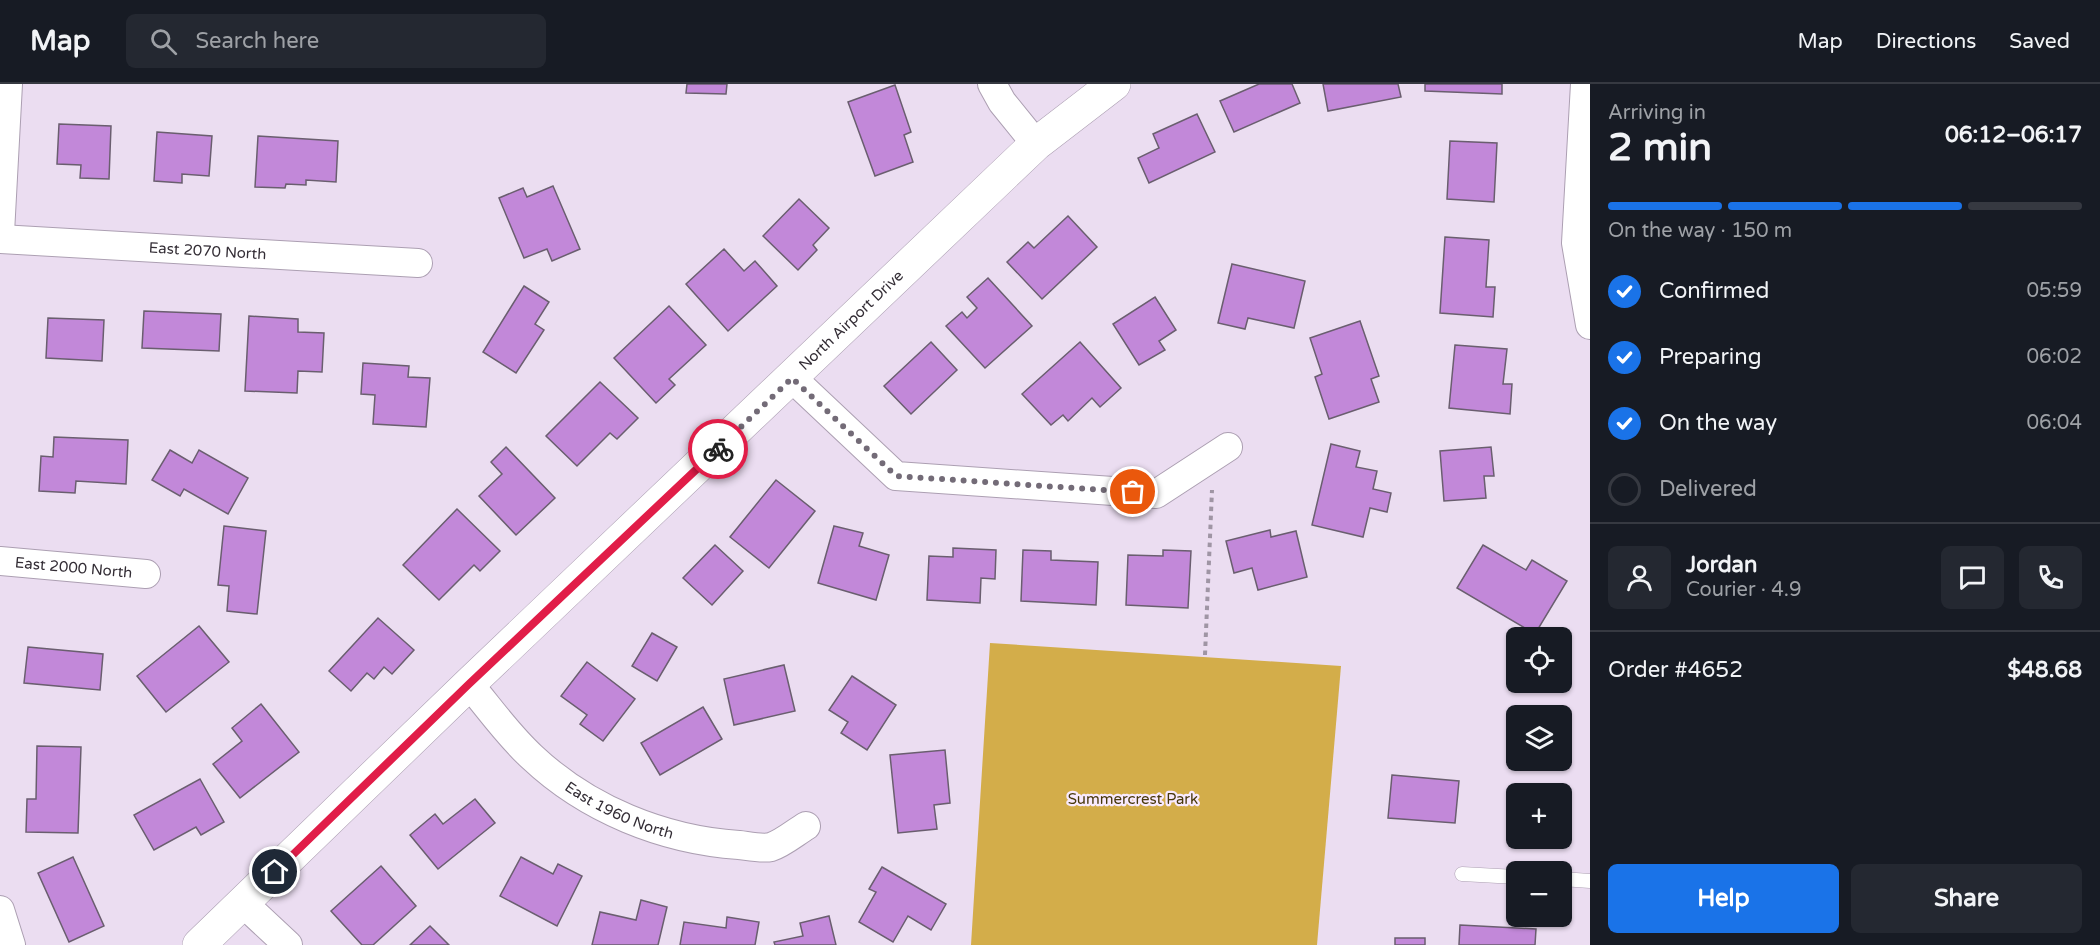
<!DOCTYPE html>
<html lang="en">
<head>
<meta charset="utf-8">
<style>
	body { margin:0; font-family:"Varela Round",sans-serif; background:#242831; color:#f1f3f6; height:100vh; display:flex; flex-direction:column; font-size:22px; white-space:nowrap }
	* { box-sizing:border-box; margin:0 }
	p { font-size:20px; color:#9ea1a6 }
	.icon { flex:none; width:33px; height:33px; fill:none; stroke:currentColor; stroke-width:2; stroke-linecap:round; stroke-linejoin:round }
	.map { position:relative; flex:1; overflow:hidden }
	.sheet { display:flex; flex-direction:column; background:#171b24; width:510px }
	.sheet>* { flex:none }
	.fabs { position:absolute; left:1506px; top:543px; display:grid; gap:12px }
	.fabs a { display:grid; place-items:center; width:66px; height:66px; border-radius:9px; background:#171b24; box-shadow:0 2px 4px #0004; font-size:30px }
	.pin { position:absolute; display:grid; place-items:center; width:51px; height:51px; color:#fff; margin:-26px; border:3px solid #fff; border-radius:50%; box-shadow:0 2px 6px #0007 }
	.courier { position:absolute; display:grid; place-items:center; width:60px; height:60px; margin:-30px; border:4px solid #e11d48; border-radius:50%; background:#fff; color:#222; box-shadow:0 2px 8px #0007 }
	.headline em { font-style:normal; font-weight:800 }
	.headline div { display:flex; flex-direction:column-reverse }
	.headline { display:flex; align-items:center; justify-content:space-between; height:102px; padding:0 18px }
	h1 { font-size:39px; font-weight:800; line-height:45px }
	.bar { display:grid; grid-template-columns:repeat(4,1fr); gap:9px 6px; align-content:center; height:72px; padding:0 18px }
	.bar i { height:8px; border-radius:4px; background:#363941 }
	.bar .current { background:#1a73e8 }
	.bar p { grid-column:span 4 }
	.line { display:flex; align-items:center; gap:15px; padding:0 18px; border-top:2px solid #363941 }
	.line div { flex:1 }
	.round { display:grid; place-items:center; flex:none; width:63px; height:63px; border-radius:9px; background:#242831 }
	ol { padding:0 18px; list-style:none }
	li { display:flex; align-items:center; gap:18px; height:66px }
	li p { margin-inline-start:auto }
	li .icon { padding:6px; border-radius:50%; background:#1a73e8; color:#fff; stroke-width:4 }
	li:last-child { color:#9ea1a6 }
	li i { width:33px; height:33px; border:3px solid #363941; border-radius:50% }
	.action { display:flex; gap:12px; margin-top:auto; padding:12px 18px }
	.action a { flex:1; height:69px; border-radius:9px; background:#1a73e8; color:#fff; font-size:24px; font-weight:800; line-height:69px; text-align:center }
	.action a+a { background:#242831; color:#f1f3f6 }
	header { display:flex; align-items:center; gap:36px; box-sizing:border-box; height:84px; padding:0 30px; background:#171b24; border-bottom:2px solid #363941 }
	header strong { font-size:28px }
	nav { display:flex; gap:33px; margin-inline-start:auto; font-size:21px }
	.search { width:420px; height:54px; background:#242831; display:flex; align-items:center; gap:15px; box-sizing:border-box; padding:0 21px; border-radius:9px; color:#9ea1a6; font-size:22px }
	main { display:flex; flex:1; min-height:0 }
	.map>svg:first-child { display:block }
</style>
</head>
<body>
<header>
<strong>Map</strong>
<div class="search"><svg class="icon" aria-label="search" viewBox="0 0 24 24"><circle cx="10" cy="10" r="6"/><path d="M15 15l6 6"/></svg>Search here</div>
<nav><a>Map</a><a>Directions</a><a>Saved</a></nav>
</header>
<main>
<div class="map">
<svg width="1590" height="861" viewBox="0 0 1590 861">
	<rect width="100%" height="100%" fill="#ebddf1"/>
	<path fill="#d3ad4a" d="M990 559 1341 582 1317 861H971Z"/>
	<g fill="#c288d9" stroke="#6a5e6f" stroke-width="1.5">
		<path d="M687 0H727L726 10 686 9Z"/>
		<path d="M1259 0H1292L1300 19 1234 48 1220 17Z"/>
		<path d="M1323 0H1398L1401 13 1328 27Z"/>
		<path d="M1425 0H1502V10L1425 7Z"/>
		<path d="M895 1 911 48 904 51 913 78 875 92 848 18Z"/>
		<path d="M1197 30 1215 68 1149 99 1138 74 1159 64 1153 50Z"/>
		<path d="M59 40 111 42 109 95 80 94 81 81 57 80Z"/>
		<path d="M157 48 212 52 209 92 182 90V99L154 97Z"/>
		<path d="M258 52 338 57 336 98 306 96V101L286 100 285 104 255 103Z"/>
		<path d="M1450 57 1497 59 1494 118 1447 115Z"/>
		<path d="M553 102 580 165 552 177 547 165 524 174 499 114 523 104 527 113Z"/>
		<path d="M799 115 829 144 813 161 817 166 798 186 763 152Z"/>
		<path d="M1068 132 1097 163 1042 215 1007 178 1028 158 1034 164Z"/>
		<path d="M1445 153 1489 156 1486 203H1495L1493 233 1440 229Z"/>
		<path d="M724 165 744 187 755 177 777 202 728 247 686 200Z"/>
		<path d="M1232 180 1305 197 1294 244 1248 234 1245 245 1218 239Z"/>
		<path d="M988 194 1032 242 985 284 946 242 962 228 967 234 977 224 967 213Z"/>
		<path d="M524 202 549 218 535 240 544 246 516 289 483 268Z"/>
		<path d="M1155 213 1176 246 1159 257 1165 266 1139 281 1113 240Z"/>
		<path d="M669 222 706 261 669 295 675 301 656 319 614 274Z"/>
		<path d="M144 227 221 230 219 267 142 264Z"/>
		<path d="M249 232 298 235V248L324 249 322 288 298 287 297 309 245 307Z"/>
		<path d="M48 234 104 236 102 277 46 274Z"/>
		<path d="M1360 237 1379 292 1371 295 1379 318 1329 335 1315 293 1322 290 1310 254Z"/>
		<path d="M931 258 957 286 911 330 884 302Z"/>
		<path d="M1080 258 1121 304 1100 323 1092 314 1068 337 1063 331 1051 341 1022 310Z"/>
		<path d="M1455 261 1507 265 1503 300H1512L1510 330 1449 324Z"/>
		<path d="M363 279 409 282 408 293 430 294 426 343 373 340 375 311 361 310Z"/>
		<path d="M600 298 638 334 617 355 610 349 577 382 546 352Z"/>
		<path d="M54 353 128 356 126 400 76 397 75 409 39 407 41 372 53 373Z"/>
		<path d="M1331 360 1360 367 1356 383 1377 387 1373 405 1391 409 1387 428 1370 424 1363 453 1312 441Z"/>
		<path d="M506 363 555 414 516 451 479 412 502 390 491 378Z"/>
		<path d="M1491 363 1494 392H1484L1486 414 1444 417 1440 367Z"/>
		<path d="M170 366 192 379 199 366 248 394 228 430 184 405 180 412 152 396Z"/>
		<path d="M776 396 815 427 769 484 730 453Z"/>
		<path d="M457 425 500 467 480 487 474 481 439 516 403 481Z"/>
		<path d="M224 442 266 447 257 530 227 527 229 502 218 501Z"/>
		<path d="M834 442 863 449 859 462 889 471 876 516 818 499Z"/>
		<path d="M1270 446 1271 453 1296 447 1307 493 1258 506 1252 484 1234 489 1226 457Z"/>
		<path d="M715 461 743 487 712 521 683 494Z"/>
		<path d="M1483 461 1526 486 1532 476 1567 497 1535 550 1457 504Z"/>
		<path d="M953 464 996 466 995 495 981 494 980 519 927 516 929 472 953 473Z"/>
		<path d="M1023 466 1051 467V476L1098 478 1096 521 1021 517Z"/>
		<path d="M1163 466 1191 467 1188 524 1126 521 1128 471 1163 472Z"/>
		<path d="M378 534 414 566 392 590 384 583 374 595 367 589 351 607 329 587Z"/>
		<path d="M199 542 229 578 166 628 137 592Z"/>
		<path d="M652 549 677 563 657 597 632 582Z"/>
		<path d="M28 563 103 570 100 606 24 599Z"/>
		<path d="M587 578 635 615 603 657 580 640 587 631 561 612Z"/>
		<path d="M784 581 795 627 734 641 724 595Z"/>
		<path d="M852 592 896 621 867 666 841 649 848 638 829 626Z"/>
		<path d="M261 620 299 668 240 714 213 680 242 657 232 644Z"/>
		<path d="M703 623 722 655 660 691 641 659Z"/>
		<path d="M37 662 81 663 78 749 26 748 27 715H36Z"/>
		<path d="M945 666 950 719 934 721 937 745 898 749 890 671Z"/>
		<path d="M1392 691 1459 697 1455 739 1388 734Z"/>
		<path d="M200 695 224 738 201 751 196 743 154 766 134 731Z"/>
		<path d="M475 715 495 739 438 785 410 751 435 730 443 740Z"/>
		<path d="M73 773 104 842 69 858 38 789Z"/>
		<path d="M521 773 553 790 558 780 582 792 557 842 500 812Z"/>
		<path d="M381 782 416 822 373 861H362L331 827Z"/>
		<path d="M882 783 946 820 931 846 908 832 893 858 859 838 876 808 869 805Z"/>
		<path d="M641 816 667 823 658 861H592L600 828 636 836Z"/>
		<path d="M829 832 836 861H775L774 858 803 852 800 839Z"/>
		<path d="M727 833 759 838 755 861H680L684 838 726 844Z"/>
		<path d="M1460 841 1536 845 1535 861H1459Z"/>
		<path d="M430 842 449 861H410Z"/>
		<rect x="1395" y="854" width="30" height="7"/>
	</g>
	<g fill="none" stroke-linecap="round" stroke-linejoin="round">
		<defs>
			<g id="service">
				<path d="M1462 790 1516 793"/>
				<path d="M1562 795 1590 797"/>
			</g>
			<g id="minor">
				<path d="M992 0 1002 18 1036 60"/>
				<path d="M1585 0 1576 159 1590 241"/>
				<path d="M0 149 8 0"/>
				<path id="s1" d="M0 155 418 179"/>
				<path d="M792 294 896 392 1156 410 1228 363"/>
				<path id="s2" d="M0 477 146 490"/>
				<path id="s3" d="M469 600C490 625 508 651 532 673 587 725 663 756 739 761 748 762 762 765 771 763 783 759 796 748 806 742"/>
				<path d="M243 819 288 861"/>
				<path d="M0 826 11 861"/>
			</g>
			<g id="tertiary">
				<path id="s4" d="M199 861 469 600 1036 60 1114 0"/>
			</g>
		</defs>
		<use href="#service" stroke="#ac9fb2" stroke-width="15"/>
		<use href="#minor" stroke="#ac9fb2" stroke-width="30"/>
		<use href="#tertiary" stroke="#ac9fb2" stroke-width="34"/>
		<path stroke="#9f95a4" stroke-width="4" stroke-dasharray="4.5 4.5" stroke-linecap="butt" d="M1205 571 1212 406"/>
		<use href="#service" stroke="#fff" stroke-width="14"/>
		<use href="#minor" stroke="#fff" stroke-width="28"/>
		<use href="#tertiary" stroke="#fff" stroke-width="33"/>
	</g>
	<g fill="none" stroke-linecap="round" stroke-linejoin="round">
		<path stroke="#736b77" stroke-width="6" stroke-dasharray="0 10.8" d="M718 365 792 294 896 392 1133 408"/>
		<path stroke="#e11d48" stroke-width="8" d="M275 788 469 600 718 365"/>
	</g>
	<g text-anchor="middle" stroke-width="4.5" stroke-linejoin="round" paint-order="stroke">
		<g font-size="15" fill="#332d35" stroke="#f8eafe">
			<text dy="5" stroke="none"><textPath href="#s1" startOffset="208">East 2070 North</textPath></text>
			<text dy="5" stroke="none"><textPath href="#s4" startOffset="903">North Airport Drive</textPath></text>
			<text dy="5" stroke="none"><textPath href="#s2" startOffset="74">East 2000 North</textPath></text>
			<text dy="5" stroke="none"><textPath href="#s3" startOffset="200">East 1960 North</textPath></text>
		</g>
		<g font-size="15" fill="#47370a" stroke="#f8eafe">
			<text x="1133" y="720">Summercrest Park</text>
		</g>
	</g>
</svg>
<div class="fabs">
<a><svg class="icon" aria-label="locate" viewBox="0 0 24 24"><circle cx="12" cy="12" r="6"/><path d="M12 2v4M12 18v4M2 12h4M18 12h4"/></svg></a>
<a><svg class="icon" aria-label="layers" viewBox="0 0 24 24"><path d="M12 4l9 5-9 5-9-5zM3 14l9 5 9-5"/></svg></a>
<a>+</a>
<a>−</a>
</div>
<div class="pin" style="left:1133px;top:408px;background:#ea580c"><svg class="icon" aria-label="bag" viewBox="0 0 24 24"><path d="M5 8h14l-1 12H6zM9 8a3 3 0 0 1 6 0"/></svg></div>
<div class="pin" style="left:275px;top:788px;background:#1f2937"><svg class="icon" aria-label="home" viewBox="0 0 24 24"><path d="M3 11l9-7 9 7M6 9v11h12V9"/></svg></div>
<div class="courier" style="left:718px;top:365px"><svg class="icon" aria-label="bike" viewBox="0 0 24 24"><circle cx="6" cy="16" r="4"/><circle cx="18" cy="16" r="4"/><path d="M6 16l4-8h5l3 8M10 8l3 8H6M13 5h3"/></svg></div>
</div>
<section class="sheet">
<div class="headline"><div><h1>2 min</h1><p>Arriving in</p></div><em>06:12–06:17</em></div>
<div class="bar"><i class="current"></i><i class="current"></i><i class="current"></i><i></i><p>On the way · 150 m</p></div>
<ol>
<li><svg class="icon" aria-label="check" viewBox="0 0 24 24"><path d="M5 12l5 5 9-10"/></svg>Confirmed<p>05:59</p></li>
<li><svg class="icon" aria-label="check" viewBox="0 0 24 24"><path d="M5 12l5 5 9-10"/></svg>Preparing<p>06:02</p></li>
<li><svg class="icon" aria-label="check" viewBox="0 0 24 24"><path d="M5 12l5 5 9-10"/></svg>On the way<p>06:04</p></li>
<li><i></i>Delivered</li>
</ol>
<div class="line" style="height:108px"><a class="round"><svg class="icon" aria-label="person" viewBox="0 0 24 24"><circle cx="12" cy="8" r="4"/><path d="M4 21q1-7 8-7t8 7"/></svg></a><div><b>Jordan</b><p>Courier · 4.9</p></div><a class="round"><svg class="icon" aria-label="chat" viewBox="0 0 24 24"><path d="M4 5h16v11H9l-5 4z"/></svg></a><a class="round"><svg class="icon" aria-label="phone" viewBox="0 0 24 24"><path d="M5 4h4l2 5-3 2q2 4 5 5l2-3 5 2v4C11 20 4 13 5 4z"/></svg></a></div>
<div class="line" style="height:78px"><div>Order #4652</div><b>$48.68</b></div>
<div class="action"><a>Help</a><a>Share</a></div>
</section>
</main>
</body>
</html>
